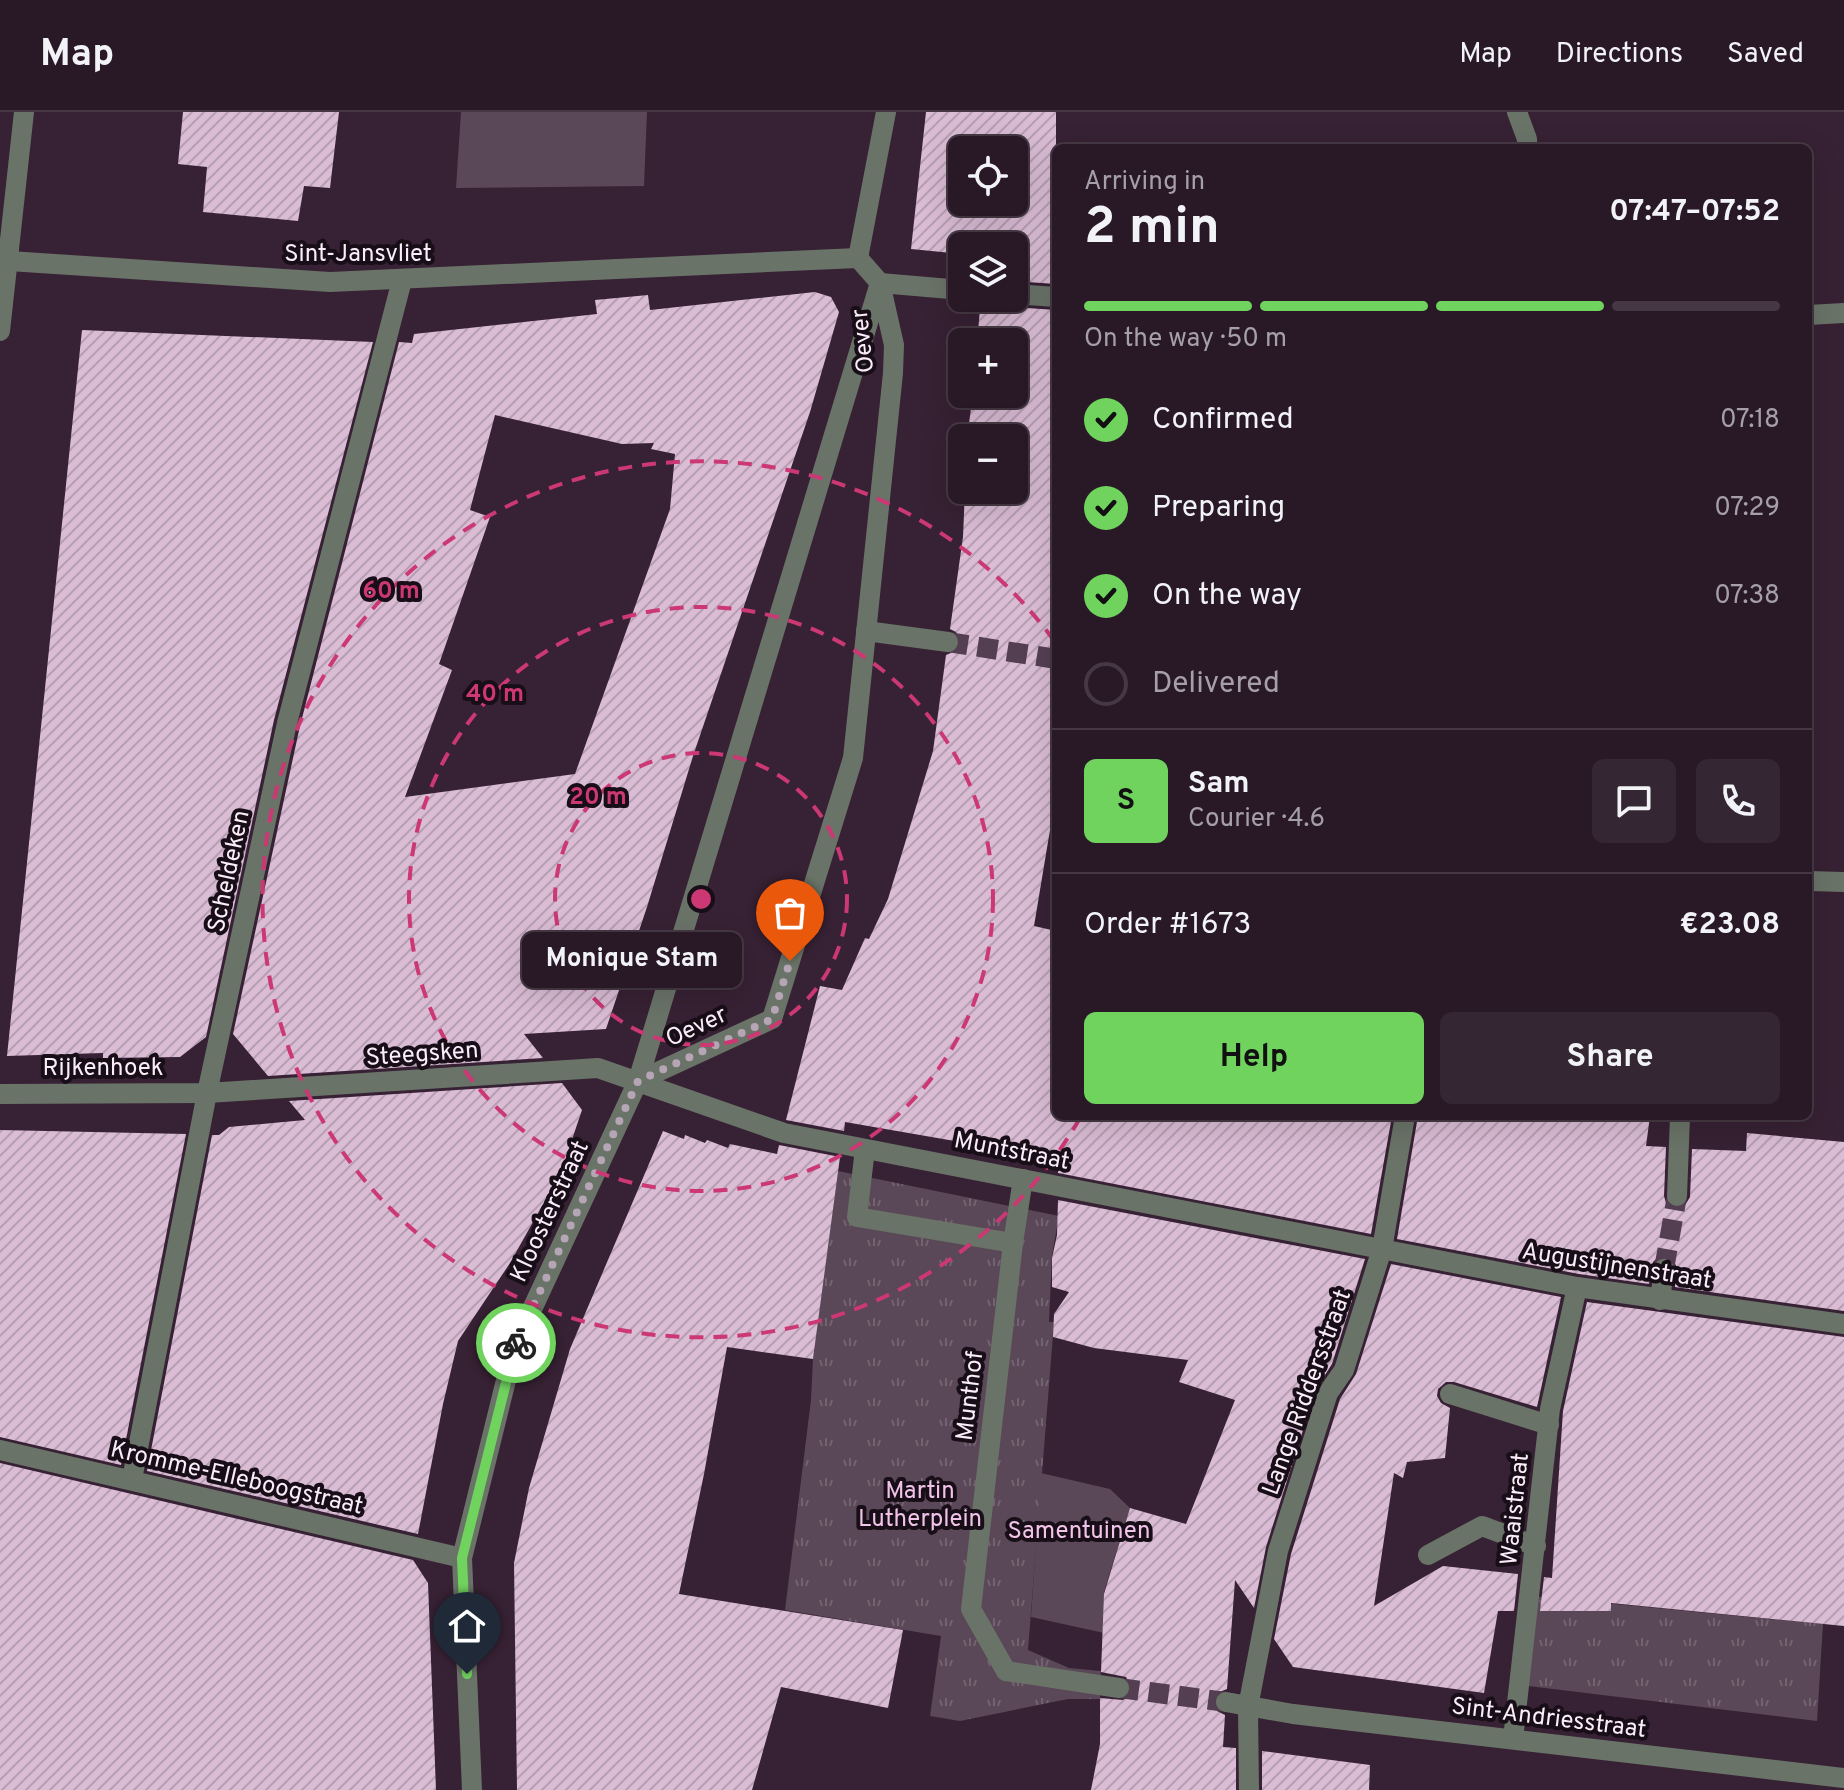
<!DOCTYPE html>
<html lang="en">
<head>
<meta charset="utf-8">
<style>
	body { margin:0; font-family:Overpass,sans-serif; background:#352633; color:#f1f3f6; height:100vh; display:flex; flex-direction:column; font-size:30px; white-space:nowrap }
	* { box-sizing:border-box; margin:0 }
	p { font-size:26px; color:#a5a0a7 }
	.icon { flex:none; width:44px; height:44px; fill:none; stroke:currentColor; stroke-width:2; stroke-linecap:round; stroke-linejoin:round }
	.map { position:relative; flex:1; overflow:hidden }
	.panel { position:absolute; left:1052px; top:32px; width:760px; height:976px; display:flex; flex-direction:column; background:#291927; border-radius:12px; box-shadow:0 8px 32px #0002,0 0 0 2px #453844 }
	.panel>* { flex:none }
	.fabs { position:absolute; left:948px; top:24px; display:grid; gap:16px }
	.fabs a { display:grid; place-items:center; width:80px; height:80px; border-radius:12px; background:#291927; box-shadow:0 8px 32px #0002,0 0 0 2px #453844; font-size:40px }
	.pin { position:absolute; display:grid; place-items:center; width:68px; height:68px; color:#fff; margin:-82px -34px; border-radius:50% 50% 50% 0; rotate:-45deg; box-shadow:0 0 8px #0007 }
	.pin .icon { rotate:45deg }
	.courier { position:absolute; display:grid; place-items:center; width:80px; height:80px; margin:-40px; border:6px solid #70d35e; border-radius:50%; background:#fff; color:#222; box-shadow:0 2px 10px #0007 }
	.bubble { position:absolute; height:56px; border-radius:12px; background:#291927; box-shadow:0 8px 32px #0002,0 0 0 2px #453844; font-size:26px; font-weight:700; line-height:56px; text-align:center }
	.overview em { font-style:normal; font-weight:700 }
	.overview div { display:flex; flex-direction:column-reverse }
	.overview { display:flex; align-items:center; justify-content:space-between; height:136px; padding:0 32px }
	h1 { font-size:52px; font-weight:700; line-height:60px }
	.bar { display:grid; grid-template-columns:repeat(4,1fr); gap:12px 8px; align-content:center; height:96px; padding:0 32px }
	.bar i { height:10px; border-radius:6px; background:#453844 }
	.bar .current { background:#70d35e }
	.bar p { grid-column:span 4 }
	.line { display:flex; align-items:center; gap:20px; padding:0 32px; border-top:2px solid #453844 }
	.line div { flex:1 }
	.round { display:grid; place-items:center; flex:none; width:84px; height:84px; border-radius:12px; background:#352633 }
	ol { padding:0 32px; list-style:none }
	li { display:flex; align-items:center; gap:24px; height:88px }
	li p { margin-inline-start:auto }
	li .icon { padding:8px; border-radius:50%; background:#70d35e; color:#111; stroke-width:4 }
	li:last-child { color:#a5a0a7 }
	li i { width:44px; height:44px; border:4px solid #453844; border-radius:50% }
	.button { display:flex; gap:16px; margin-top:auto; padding:16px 32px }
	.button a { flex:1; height:92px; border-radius:12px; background:#70d35e; color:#111; font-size:32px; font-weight:700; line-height:92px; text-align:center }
	.button a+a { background:#352633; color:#f1f3f6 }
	header { display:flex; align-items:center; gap:48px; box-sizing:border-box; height:112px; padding:0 40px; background:#291927; border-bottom:2px solid #453844 }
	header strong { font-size:38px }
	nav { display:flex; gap:44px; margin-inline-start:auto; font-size:28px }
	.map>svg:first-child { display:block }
</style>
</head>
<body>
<header>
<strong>Map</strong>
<nav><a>Map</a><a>Directions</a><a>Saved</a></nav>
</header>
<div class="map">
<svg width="1844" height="1678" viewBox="0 0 1844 1678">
	<defs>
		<pattern id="park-tufts" width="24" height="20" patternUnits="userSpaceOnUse" patternTransform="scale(2)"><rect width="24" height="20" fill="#5a4757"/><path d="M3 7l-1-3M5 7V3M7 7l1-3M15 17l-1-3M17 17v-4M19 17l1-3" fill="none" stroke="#736270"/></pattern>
		<pattern id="building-hatch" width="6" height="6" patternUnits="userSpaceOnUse" patternTransform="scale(2)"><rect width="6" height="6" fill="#dabcd5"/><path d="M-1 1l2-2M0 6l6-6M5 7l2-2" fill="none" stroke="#b69fb2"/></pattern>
	</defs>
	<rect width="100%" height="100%" fill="#372134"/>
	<g fill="url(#park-tufts)">
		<path d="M838 1059 1059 1104 1052 1143 1049 1210H1054L1028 1538 1069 1556 1101 1559 1100 1587H1068L960 1609 930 1604 941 1524 785 1498 811 1288 813 1247Z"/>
		<path d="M1531 1484 1823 1512 1817 1609 1520 1573Z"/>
	</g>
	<g fill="#5a4757">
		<path d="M461 0H647L644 74 456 76Z"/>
		<path d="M1041 1361 1110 1377 1130 1396 1104 1480V1521L1031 1505Z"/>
	</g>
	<g fill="url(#building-hatch)" fill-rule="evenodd">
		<path d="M183 0H339L330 76 304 74 298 109 203 100 207 55 178 52Z"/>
		<path d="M926 0H1056V172L1014 169V134H962V142L911 137ZM962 38H1014V90H962Z"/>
		<path d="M815 180 831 185 839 200 810 300 693 644 647 795 606 917 524 922 543 946 268 964 233 922 300 614 399 230 412 231 414 222 597 202 595 188 648 183 650 198ZM495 303 622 332 654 331 651 337 675 342 670 397 575 662 405 685 452 558 439 552 490 405 470 398Z"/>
		<path d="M981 186H1002L1006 192 1013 195 1056 198V682L1034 814 1056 819V1004H1392L1371 1122 1058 1061V1047L845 1010 844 1019 786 1008 820 874 842 878 865 826 869 827 888 787 933 639 946 543 958 538 961 531 956 520 950 517 963 425 965 378H1014V326H967L973 282H1014V230H977Z"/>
		<path d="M82 218 373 230 274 608 206 925 180 945 103 946V941L7 944Z"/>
		<path d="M562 971 582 998 561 1060 510 1151 458 1229 443 1292 418 1422 147 1359 212 1023H219L229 1015 305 1008 289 989Z"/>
		<path d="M1418 1004H1650L1646 1034 1666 1035 1664 1084 1666 1091 1676 1097 1684 1095 1690 1085 1692 1037 1746 1039 1747 1021 1844 1030V1199L1675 1175 1676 1153 1666 1144 1658 1145 1653 1150 1649 1172 1579 1162 1397 1127Z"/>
		<path d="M0 1018 186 1022 121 1353 0 1325Z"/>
		<path d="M663 1019 684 1027 685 1023 705 1031 707 1028 728 1036 730 1032 777 1042 779 1033 840 1045 813 1247 727 1235 704 1362 679 1482 903 1518 888 1596 781 1575 752 1678H517L514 1451 529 1376 570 1237Z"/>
		<path d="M1058 1088 1365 1147 1332 1252 1316 1277 1266 1435 1254 1496 1235 1468 1227 1577 1217 1581 1213 1588 1217 1599 1225 1603 1223 1635 1236 1636V1678H1091L1100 1632V1586L1123 1588 1130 1583 1132 1577 1126 1565 1101 1560 1104 1482 1130 1396 1186 1412 1235 1288 1179 1270 1188 1248 1094 1236 1053 1225 1054 1202 1069 1180 1052 1175V1146L1057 1123Z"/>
		<path d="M1391 1152 1561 1185 1537 1295 1454 1270H1446L1438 1277 1437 1284 1441 1291 1450 1296 1445 1346 1407 1350 1403 1366 1394 1361 1374 1494 1443 1454 1518 1462 1514 1499H1498L1484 1581 1293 1555 1274 1527 1291 1442 1340 1287 1356 1262Z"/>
		<path d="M1587 1190 1844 1225V1514L1611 1491V1499H1540L1544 1465 1552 1466 1563 1299Z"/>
		<path d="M0 1351 413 1448 428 1471 436 1678H0Z"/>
		<path d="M1262 1639 1370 1653 1369 1678H1262Z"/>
	</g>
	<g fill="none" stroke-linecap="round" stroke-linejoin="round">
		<g stroke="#543f52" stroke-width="20" stroke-dasharray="20 10" stroke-linecap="butt">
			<path d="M948 530 1056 547"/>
			<path d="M1664 1157 1677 1084"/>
			<path d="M1119 1576 1226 1590"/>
		</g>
		<g stroke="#6a7368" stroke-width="20">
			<path d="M1517 0 1527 27V36"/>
			<path d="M858 146 886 0"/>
			<path d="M9 149 330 170 858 146"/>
			<path d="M880 171 962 178"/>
			<path d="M1014 182 1056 185"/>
			<path d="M1808 203 1844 201"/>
			<path d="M0 219 24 0"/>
			<path d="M866 519 948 530"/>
			<path d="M1808 769 1844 770"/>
			<path d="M638 969 772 907 853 646 893 261 894 233 880 171 858 146"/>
			<path d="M0 982 207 981 598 956 784 1021 1577 1175 1844 1212"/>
			<path d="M865 1037 857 1105 1013 1131 971 1497 1006 1559 1119 1576"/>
			<path d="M1677 1084 1680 1004"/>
			<path d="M1013 1131 1023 1067"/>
			<path d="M1660 1188 1664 1157"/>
			<path d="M1450 1282 1549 1313"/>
			<path d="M0 1338 462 1446"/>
			<path d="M132 1367 207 981 287 611 402 168"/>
			<path d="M1428 1443 1482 1414 1536 1434"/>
			<path d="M1226 1590 1293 1602 1844 1666"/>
			<path d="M1513 1627 1550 1297 1577 1175"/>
			<path d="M472 1678 462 1446 514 1236 638 969 880 171"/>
			<path d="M1249 1678 1248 1595 1278 1439 1328 1281 1344 1258 1382 1137 1405 1004"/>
		</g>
	</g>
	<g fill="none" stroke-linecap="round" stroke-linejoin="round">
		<path stroke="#b6a5b4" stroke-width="8" stroke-dasharray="0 14.4" d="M516 1231 638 969 772 907 790 849"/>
		<path stroke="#70d35e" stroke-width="10" d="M467 1562 462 1446 516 1231"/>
	</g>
	<g fill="none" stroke="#cb3873" stroke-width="4" stroke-dasharray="14 10">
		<circle cx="701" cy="787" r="146"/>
		<circle cx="701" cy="787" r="292"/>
		<path d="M1080 1006A438 438 0 1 1 1055 530"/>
	</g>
	<g text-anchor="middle" stroke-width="8" stroke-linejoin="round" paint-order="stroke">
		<g font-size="24" fill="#fbecf9" stroke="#180e17">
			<text x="358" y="149">Sint-Jansvliet</text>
			<text transform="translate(862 229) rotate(-96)" y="8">Oever</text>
			<text transform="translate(228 759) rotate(-78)" y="8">Scheldeken</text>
			<text transform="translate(696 914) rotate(-25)" y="8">Oever</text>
			<text transform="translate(422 941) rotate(-4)" y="8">Steegsken</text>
			<text x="103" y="963">Rijkenhoek</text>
			<text transform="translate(1012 1038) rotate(11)" y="8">Muntstraat</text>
			<text transform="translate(549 1099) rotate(-65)" y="8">Kloosterstraat</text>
			<text transform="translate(1617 1153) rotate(9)" y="8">Augustijnenstraat</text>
			<text transform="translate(1306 1280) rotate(-70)" y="8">Lange Riddersstraat</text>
			<text transform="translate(969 1284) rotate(-83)" y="8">Munthof</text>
			<text transform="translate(237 1365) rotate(13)" y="8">Kromme-Elleboogstraat</text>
			<text transform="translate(1514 1397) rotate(-84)" y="8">Waaistraat</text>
			<text transform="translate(1549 1605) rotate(7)" y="8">Sint-Andriesstraat</text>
		</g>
		<g font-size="24" fill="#f1c3e9" stroke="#180e17">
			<text x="920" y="1386">Martin<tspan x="920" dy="28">Lutherplein</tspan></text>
			<text x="1079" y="1426">Samentuinen</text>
		</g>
	</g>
	<circle cx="701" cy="787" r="12" fill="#cb3873" stroke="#180e17" stroke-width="4"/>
	<g font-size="24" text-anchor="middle" font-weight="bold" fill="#cb3873" stroke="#180e17" stroke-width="8" stroke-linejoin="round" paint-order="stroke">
		<text x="391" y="486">60 m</text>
		<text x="495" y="589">40 m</text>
		<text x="598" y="692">20 m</text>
	</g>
</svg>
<div class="fabs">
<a><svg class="icon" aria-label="locate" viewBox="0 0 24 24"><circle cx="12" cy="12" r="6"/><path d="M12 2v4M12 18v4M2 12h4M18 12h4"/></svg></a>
<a><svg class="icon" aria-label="layers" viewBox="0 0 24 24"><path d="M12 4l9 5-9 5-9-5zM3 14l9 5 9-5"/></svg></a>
<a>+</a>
<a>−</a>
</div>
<div class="pin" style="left:790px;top:849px;background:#ea580c"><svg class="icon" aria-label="bag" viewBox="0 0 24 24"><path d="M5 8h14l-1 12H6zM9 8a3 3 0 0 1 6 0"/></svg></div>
<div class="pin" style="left:467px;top:1562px;background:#1f2937"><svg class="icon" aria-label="home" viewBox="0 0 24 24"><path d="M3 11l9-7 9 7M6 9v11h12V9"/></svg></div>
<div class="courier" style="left:516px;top:1231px"><svg class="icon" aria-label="bike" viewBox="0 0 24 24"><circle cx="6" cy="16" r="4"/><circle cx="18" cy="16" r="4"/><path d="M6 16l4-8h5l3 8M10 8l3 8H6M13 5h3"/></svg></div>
<div class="bubble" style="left:522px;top:820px;width:220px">Monique Stam</div>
<section class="panel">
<div class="overview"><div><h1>2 min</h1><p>Arriving in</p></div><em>07:47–07:52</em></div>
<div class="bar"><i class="current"></i><i class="current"></i><i class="current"></i><i></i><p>On the way · 50 m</p></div>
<ol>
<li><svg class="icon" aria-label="check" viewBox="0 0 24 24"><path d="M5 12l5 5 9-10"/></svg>Confirmed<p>07:18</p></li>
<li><svg class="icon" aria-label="check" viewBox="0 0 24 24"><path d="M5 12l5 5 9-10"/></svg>Preparing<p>07:29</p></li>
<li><svg class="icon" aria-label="check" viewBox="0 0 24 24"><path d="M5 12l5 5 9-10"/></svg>On the way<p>07:38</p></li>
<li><i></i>Delivered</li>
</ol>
<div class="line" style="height:144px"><b class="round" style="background:#70d35e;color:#111">S</b><div><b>Sam</b><p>Courier · 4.6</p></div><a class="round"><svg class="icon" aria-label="chat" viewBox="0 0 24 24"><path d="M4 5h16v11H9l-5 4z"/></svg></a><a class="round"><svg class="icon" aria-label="phone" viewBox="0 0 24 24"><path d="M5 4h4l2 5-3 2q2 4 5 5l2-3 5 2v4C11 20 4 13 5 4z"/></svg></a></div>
<div class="line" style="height:104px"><div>Order #1673</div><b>€23.08</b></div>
<div class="button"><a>Help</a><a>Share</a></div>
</section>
</div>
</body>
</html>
